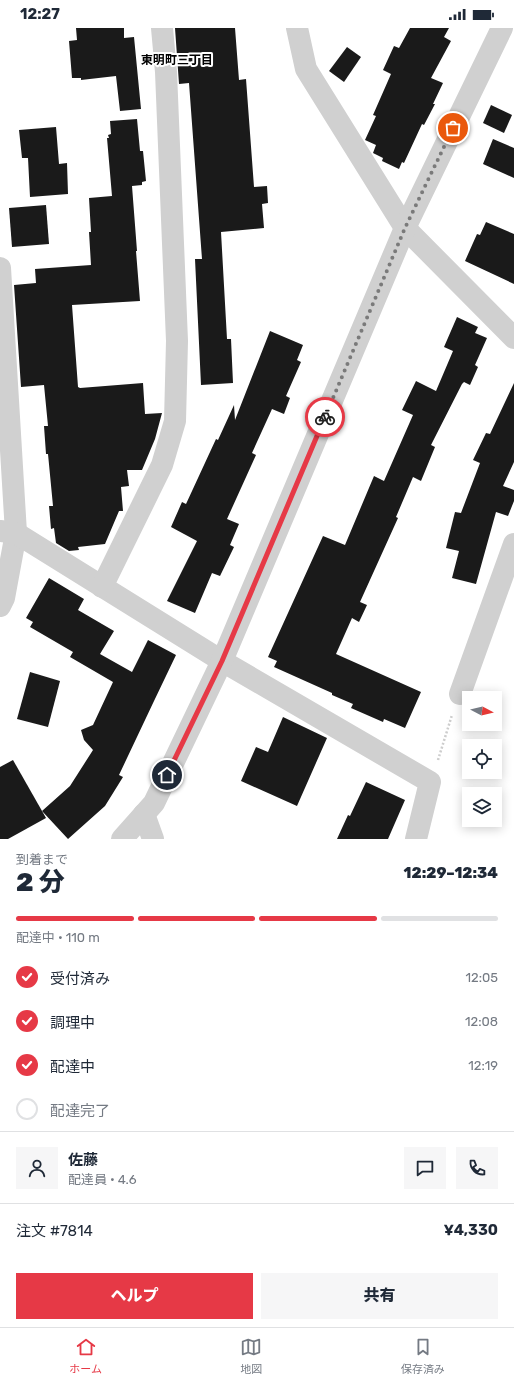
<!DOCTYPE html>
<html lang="ja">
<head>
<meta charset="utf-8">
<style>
	body { margin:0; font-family:Rubik,"Noto Sans JP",sans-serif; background:#f6f6f7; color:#1f2937; height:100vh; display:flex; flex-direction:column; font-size:15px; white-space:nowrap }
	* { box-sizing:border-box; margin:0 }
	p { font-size:13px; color:#747a83 }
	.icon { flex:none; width:22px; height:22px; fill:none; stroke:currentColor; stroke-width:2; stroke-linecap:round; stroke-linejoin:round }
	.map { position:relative; height:811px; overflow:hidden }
	.sheet { display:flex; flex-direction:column; background:#fff; flex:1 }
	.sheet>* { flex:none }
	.needle { width:26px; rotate:97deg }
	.tools { position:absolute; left:462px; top:663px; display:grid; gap:8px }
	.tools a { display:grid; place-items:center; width:40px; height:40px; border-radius:0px; background:#fff; box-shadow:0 2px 10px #0003; font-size:20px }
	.pin { position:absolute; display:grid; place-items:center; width:34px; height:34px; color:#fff; margin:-17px; border:2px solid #fff; border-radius:50%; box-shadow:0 1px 4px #0007 }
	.courier { position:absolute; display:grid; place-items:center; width:40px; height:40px; margin:-20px; border:3px solid #e63946; border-radius:50%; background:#fff; color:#222; box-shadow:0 1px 5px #0007 }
	.head em { font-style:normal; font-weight:800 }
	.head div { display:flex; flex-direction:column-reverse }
	.head { display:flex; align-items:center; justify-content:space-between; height:68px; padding:0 16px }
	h1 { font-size:26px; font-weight:800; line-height:30px }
	.bar { display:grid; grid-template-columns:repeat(4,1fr); gap:6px 4px; align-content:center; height:48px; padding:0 16px }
	.bar i { height:5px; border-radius:3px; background:#e0e1e3 }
	.bar .current { background:#e63946 }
	.bar p { grid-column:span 4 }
	.line { display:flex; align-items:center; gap:10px; padding:0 16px; border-top:1px solid #e0e1e3 }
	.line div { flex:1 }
	.round { display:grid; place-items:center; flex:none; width:42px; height:42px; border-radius:0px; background:#f6f6f7 }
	ol { padding:0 16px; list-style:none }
	li { display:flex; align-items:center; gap:12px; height:44px }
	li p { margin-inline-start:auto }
	li .icon { padding:4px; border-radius:50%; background:#e63946; color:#fff; stroke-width:4 }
	li:last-child { color:#747a83 }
	li i { width:22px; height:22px; border:2px solid #e0e1e3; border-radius:50% }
	.primary-button { display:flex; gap:8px; margin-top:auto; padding:8px 16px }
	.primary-button a { flex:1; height:46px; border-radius:0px; background:#e63946; color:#fff; font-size:16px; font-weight:800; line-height:46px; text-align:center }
	.primary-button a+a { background:#f6f6f7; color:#1f2937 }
	.status { display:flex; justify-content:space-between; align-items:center; height:28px; padding:0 20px; background:#fff; direction:ltr }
	.status svg { height:11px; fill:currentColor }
	.dock { display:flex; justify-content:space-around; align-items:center; height:56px; border-top:1px solid #e0e1e3; background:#fff; font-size:11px; color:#747a83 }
	.dock a { display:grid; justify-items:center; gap:2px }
	.dock .current { color:#e63946 }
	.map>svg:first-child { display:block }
</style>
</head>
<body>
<div class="status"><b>12:27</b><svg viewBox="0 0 49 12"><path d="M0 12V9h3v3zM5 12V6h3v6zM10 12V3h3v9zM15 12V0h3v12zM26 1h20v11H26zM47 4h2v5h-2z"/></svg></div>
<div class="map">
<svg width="514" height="811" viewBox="0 0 514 811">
	<rect width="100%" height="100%" fill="#fff"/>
	<g fill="#1a1a1a">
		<path d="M76 0H124V10L134 9 141 81 120 83 116 48 81 52V50H72L69 13 77 12Z"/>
		<path d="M175 0H235L239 52 246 51 254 159 267 158 268 175 262 176 264 200 221 204 227 311H231L233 355 201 357 195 231H202L189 55 179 56Z"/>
		<path d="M410 0H449L444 9 451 13 431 50 443 55 433 76H435L424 97 422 96 404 135 402 134 399 141 382 133 383 130 373 125 376 117 365 112 376 88 373 87 391 46 383 42 394 18 399 20Z"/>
		<path d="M347 19 361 29 344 54 329 43Z"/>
		<path d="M491 77 512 87 504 105 483 95Z"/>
		<path d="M137 91 140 123H143L146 153 142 154V157L132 158 137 223H136L140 273 72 277 78 359 80 360 143 355 145 386 162 385 155 411 142 442H127L129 458 121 459 123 483H119L105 516 78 519 79 522 69 523 56 515 54 500 51 501 49 478H53L48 426H46L44 398H48L44 357 21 359 14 257 36 255 35 241 91 237 89 204H91L89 170 112 168 107 110H109L108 107 111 106 110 93Z"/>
		<path d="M56 99 59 136 67 135 68 166 30 169 28 130H22L19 102Z"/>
		<path d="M493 111 514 120V150L483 136Z"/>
		<path d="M46 177 49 216 12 219 9 180Z"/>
		<path d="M486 194 514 206V256L465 233 477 206 480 207Z"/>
		<path d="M457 289 478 299 475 305 487 310 475 337 478 339 470 357 464 354 462 356 431 417 435 419 421 453 413 449 396 489 398 490 360 574 367 577 359 594 352 590 336 626 421 664 405 700 384 691 383 694 351 680 353 676 332 667V665L274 639 277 633 268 629 323 508 345 517 374 448 384 453 413 387 402 382 416 353 436 363 453 323 444 319Z"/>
		<path d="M270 303 303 317 297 332 301 334 286 368 290 370 284 386 272 381 252 425 256 427 227 491 239 496 230 517 234 519 220 548 212 545 195 585 167 573 197 513 171 499 182 474 186 476 216 411 218 412 234 377 235 392Z"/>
		<path d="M514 355V434L503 458 514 462V473L508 488 496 484 476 556 452 550 459 523 446 520 455 484 461 485 480 435 473 432 486 405 490 406Z"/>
		<path d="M49 550 84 571 78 582 114 603 100 626 132 644 148 612 176 627 154 673 119 747 123 749 105 778 68 811 42 783 70 758 93 722 84 712 81 702 93 697 113 654 70 629 73 624 30 599 33 594 26 590Z"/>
		<path d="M30 644 60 653 48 699 17 691Z"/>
		<path d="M283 689 327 710 297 778 241 753 256 719 268 724Z"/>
		<path d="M13 732 46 790 8 811H0V739Z"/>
		<path d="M366 754 405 772 388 811H337L348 787 350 788Z"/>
	</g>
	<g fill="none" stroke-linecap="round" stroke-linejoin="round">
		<path stroke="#cdcdcd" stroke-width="2.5" stroke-dasharray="2 2" stroke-linecap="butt" d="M438 732 452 687"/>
		<g stroke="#d0d0d0" stroke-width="22">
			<path d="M297 0 306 41 405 200 514 310"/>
			<path d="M0 240 16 505 4 570 0 578"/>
			<path d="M0 503 16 505 222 633 430 754 416 811"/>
			<path d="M102 559 162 437 175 393 177 313 166 44 162 0"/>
			<path d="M460 666 514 516"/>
			<path d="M144 786 153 811"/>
		</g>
		<path stroke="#d0d0d0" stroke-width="22" d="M122 811 154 775 222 633 405 200 502 0"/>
	</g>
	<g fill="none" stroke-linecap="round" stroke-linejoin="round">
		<path stroke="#7a7a7a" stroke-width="4" stroke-dasharray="0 7.2" d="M325 389 405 200 453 100"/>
		<path stroke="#e63946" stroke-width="5" d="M167 747 222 633 325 389"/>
	</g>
	<g text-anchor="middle" stroke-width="4" stroke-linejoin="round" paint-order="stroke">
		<g font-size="12" font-weight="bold" fill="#000" stroke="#fff">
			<text x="177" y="36">東明町三丁目</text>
		</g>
	</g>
</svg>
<div class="tools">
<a><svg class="needle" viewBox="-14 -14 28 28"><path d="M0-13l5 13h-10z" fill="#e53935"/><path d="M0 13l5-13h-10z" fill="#747a83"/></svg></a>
<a><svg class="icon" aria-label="locate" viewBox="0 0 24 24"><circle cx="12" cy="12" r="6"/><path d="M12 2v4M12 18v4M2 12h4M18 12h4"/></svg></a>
<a><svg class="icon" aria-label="layers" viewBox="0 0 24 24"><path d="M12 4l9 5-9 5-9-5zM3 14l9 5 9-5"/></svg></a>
</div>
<div class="pin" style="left:453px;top:100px;background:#ea580c"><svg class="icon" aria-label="bag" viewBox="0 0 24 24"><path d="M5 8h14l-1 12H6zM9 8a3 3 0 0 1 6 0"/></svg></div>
<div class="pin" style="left:167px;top:747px;background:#1f2937"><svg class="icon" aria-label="home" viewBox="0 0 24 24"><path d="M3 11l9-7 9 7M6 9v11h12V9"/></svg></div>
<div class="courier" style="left:325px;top:389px"><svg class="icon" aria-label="bike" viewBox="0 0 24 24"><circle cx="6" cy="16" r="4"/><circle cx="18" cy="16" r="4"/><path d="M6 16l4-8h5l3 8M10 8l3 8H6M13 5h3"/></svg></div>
</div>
<section class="sheet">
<div class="head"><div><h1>2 分</h1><p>到着まで</p></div><em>12:29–12:34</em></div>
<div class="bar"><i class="current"></i><i class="current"></i><i class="current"></i><i></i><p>配達中 · 110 m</p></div>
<ol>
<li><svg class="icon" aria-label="check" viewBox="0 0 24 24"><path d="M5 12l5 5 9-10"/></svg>受付済み<p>12:05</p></li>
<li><svg class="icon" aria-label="check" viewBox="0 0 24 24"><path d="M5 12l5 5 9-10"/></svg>調理中<p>12:08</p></li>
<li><svg class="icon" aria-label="check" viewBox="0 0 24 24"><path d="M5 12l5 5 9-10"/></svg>配達中<p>12:19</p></li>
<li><i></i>配達完了</li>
</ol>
<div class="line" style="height:72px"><a class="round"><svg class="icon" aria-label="person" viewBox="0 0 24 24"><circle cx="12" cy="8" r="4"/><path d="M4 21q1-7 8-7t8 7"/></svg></a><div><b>佐藤</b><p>配達員 · 4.6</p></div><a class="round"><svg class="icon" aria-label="chat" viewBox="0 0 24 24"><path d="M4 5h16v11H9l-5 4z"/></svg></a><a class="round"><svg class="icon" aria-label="phone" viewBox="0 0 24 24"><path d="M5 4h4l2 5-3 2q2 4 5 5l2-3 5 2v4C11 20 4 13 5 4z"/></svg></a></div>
<div class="line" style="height:52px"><div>注文 #7814</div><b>¥4,330</b></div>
<div class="primary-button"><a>ヘルプ</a><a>共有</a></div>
</section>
<nav class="dock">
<a class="current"><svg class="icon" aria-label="home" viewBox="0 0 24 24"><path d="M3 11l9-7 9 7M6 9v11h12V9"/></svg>ホーム</a>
<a><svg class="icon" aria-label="map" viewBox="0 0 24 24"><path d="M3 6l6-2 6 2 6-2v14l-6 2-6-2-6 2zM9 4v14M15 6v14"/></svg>地図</a>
<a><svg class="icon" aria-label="saved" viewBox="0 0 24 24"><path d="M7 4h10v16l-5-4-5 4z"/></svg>保存済み</a>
</nav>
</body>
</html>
